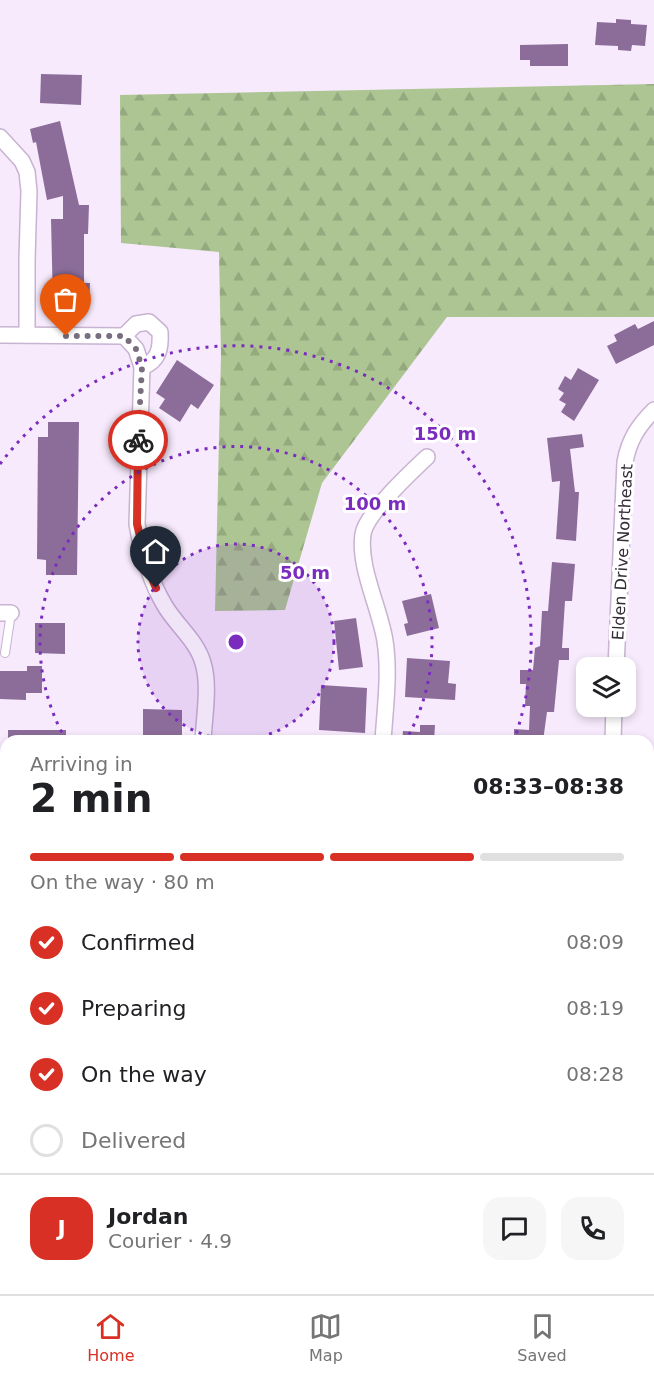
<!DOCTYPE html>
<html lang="en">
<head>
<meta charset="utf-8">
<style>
	body { margin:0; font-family:"DejaVu Sans",sans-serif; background:#f6f6f6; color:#202124; height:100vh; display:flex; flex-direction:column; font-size:22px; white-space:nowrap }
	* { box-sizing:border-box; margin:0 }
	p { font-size:20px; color:#757577 }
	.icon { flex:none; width:33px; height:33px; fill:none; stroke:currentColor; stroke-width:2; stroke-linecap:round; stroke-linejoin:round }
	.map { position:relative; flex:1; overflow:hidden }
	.side { position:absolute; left:0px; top:735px; width:654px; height:560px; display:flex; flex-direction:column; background:#fff; border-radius:18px 18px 0 0; box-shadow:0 3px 9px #0003 }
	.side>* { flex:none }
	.fabs { position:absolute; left:576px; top:657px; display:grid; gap:12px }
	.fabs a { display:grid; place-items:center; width:60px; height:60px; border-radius:12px; background:#fff; box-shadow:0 3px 9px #0003; font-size:30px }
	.pin { position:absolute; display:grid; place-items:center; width:51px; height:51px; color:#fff; margin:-62px -26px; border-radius:50% 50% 50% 0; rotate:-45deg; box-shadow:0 0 6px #0007 }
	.pin .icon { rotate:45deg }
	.courier { position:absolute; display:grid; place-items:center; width:60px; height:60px; margin:-30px; border:4px solid #d93025; border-radius:50%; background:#fff; color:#222; box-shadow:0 2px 8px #0007 }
	.overview em { font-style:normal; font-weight:700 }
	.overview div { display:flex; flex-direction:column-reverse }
	.overview { display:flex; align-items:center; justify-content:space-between; height:102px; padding:0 30px }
	h1 { font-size:39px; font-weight:700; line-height:45px }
	.bar { display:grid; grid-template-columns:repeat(4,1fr); gap:9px 6px; align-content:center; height:72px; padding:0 30px }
	.bar i { height:8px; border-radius:4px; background:#e0e0e0 }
	.bar .selected { background:#d93025 }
	.bar p { grid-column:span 4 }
	.line { display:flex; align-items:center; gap:15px; padding:0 30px; border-top:2px solid #e0e0e0 }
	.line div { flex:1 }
	.round { display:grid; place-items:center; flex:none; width:63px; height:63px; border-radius:18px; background:#f6f6f6 }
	ol { padding:0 30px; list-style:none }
	li { display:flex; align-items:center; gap:18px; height:66px }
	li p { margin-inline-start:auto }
	li .icon { padding:6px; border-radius:50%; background:#d93025; color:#fff; stroke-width:4 }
	li:last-child { color:#757577 }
	li i { width:33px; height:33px; border:3px solid #e0e0e0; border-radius:50% }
	.menu { display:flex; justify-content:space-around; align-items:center; height:84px; border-top:2px solid #e0e0e0; background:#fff; font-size:16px; color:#757577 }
	.menu a { display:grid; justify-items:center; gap:3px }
	.menu .selected { color:#d93025 }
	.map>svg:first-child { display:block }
</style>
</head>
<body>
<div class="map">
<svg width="654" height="1294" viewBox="0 0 654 1294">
	<defs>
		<pattern id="forest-firs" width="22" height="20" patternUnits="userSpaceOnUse" patternTransform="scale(1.5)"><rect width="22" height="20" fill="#acc592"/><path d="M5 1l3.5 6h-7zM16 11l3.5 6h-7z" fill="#95a97f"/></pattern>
	</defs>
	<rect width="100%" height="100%" fill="#f7eafc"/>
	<path fill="url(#forest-firs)" d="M654 84V317H447L322 483 285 610 215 611 221 355 219 252 121 243 120 95Z"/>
	<g fill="#8c6d9a">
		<path d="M616 19 631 20V24L647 25 645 46 632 45 631 51 618 50V46L595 45 597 22 616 23Z"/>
		<path d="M568 44V66H530V60H520V45Z"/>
		<path d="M41 74 82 75 81 105 40 103Z"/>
		<path d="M60 121 79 205H89L88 234H84V283H90L89 306 53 305 51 219H63V196L47 200 36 142 33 143 30 129Z"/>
		<path d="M654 321V345L616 364 607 346 617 341 614 335 635 324 638 329Z"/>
		<path d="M177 360 214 385 198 409 191 404 180 422 159 408 165 399 156 393Z"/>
		<path d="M578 368 599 380 574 421 561 412 566 404 559 400 564 393 558 389 565 376 571 380Z"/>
		<path d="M48 422H79L77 575H46V560L37 559 38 437H48Z"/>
		<path d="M582 434 584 447 570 449 575 492H579L576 541 556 539 560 481 552 482 547 438Z"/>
		<path d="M552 562 575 564 572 601H565L562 648H569V660H559L554 712H547L543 741H514V729L529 730 530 706H525L526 684H520V670H533L535 648 540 646 542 611H548Z"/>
		<path d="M431 594 439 628 407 636 404 624 408 623 402 601Z"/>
		<path d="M356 618 363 667 339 670 334 621Z"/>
		<path d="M35 623H65V654L35 653Z"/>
		<path d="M407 658 450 661 448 683 456 684 455 700 405 697Z"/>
		<path d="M27 666H42V693H26V700L0 699V671H27Z"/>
		<path d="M321 685 367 688 365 733 319 730Z"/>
		<path d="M143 709 182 710V741H143Z"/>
		<path d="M420 725H435L434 741H402L403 731 420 732Z"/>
		<rect x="8" y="730" width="58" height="11"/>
	</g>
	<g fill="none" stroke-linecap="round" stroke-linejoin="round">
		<defs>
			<path id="service" d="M5 653 11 613"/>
			<g id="minor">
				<path d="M0 137 22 161 27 172 29 191 27 260V335"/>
				<path d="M0 335 124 336"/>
				<path d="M124 336 136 349 142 367 137 524C142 553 150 581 165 606 177 626 197 641 203 663 210 685 204 718 203 741"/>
				<path d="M124 336 136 324 149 322 160 332C161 348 159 361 142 367"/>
				<path d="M0 613H11"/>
				<path d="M616 668 625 462C629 440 638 426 654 410"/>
				<path d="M383 741C385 709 390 673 385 641 380 608 358 567 363 534 366 514 411 472 427 457"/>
				<path d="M613 741 614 706"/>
				<path d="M0 772H6"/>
				<path d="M0 929H6"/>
				<path d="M648 931H654"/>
				<path d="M574 1288V1294"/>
				<path d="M296 1294V1288"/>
			</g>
		</defs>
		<use href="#service" stroke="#c8b3d1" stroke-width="10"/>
		<use href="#minor" stroke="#c8b3d1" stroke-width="18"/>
		<use href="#service" stroke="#fff" stroke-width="8"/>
		<use href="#minor" stroke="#fff" stroke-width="15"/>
	</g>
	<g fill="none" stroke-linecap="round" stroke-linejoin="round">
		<path stroke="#786e7d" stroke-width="6" stroke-dasharray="0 10.8" d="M66 336H124L136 349 142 367 138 440"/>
		<path stroke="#d93025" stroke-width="8" d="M138 440 137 524 148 569 156 588"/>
	</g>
	<circle cx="236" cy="642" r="98" fill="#7b2cbf" fill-opacity=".12"/>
	<g fill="none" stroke="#7b2cbf" stroke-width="3" stroke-dasharray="3 6">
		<circle cx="236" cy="642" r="98"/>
		<path d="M66 740A196 196 0 1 1 406 740"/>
		<path d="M0 464A295 295 0 0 1 514 740"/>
	</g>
	<g text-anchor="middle" stroke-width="6" stroke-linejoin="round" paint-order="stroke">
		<g font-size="16" fill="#342c38" stroke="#fff">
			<text transform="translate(622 552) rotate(-87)" y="6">Elden Drive Northeast</text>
		</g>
	</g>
	<circle cx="236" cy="642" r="9" fill="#7b2cbf" stroke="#fff" stroke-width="3"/>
	<g font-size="18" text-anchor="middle" font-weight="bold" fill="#7b2cbf" stroke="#fff" stroke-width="6" stroke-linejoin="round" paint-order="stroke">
		<text x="445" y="440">150 m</text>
		<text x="375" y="510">100 m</text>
		<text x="305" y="579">50 m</text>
	</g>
</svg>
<div class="fabs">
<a><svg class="icon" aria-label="layers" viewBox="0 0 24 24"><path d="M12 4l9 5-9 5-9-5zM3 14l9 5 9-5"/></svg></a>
</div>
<div class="pin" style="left:66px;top:336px;background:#ea580c"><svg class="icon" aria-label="bag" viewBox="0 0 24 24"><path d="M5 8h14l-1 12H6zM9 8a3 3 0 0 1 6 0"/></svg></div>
<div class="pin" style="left:156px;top:588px;background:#1f2937"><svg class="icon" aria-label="home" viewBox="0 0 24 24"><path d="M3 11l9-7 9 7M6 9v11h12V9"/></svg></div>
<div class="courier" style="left:138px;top:440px"><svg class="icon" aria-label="bike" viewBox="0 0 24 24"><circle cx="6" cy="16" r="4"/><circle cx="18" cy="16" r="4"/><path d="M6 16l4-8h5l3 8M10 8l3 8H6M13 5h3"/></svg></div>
<section class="side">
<div class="overview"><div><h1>2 min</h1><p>Arriving in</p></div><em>08:33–08:38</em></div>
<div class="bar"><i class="selected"></i><i class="selected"></i><i class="selected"></i><i></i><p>On the way · 80 m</p></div>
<ol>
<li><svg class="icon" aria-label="check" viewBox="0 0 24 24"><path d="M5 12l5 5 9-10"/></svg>Confirmed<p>08:09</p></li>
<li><svg class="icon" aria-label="check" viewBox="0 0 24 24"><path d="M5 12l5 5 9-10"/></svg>Preparing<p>08:19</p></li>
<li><svg class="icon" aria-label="check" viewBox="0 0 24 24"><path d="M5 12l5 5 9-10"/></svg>On the way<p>08:28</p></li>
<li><i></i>Delivered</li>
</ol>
<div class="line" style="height:108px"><b class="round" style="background:#d93025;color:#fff">J</b><div><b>Jordan</b><p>Courier · 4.9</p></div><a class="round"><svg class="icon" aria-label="chat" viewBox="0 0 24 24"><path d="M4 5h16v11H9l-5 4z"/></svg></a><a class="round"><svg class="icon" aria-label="phone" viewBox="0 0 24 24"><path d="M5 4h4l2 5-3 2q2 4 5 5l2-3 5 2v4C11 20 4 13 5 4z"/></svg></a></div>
</section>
</div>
<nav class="menu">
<a class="selected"><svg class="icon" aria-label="home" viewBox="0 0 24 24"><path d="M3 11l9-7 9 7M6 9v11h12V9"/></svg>Home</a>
<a><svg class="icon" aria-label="map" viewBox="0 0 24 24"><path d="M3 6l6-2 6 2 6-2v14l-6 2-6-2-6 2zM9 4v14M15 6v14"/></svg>Map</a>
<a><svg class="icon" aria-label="saved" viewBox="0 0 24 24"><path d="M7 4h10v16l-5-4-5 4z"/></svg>Saved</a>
</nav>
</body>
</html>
